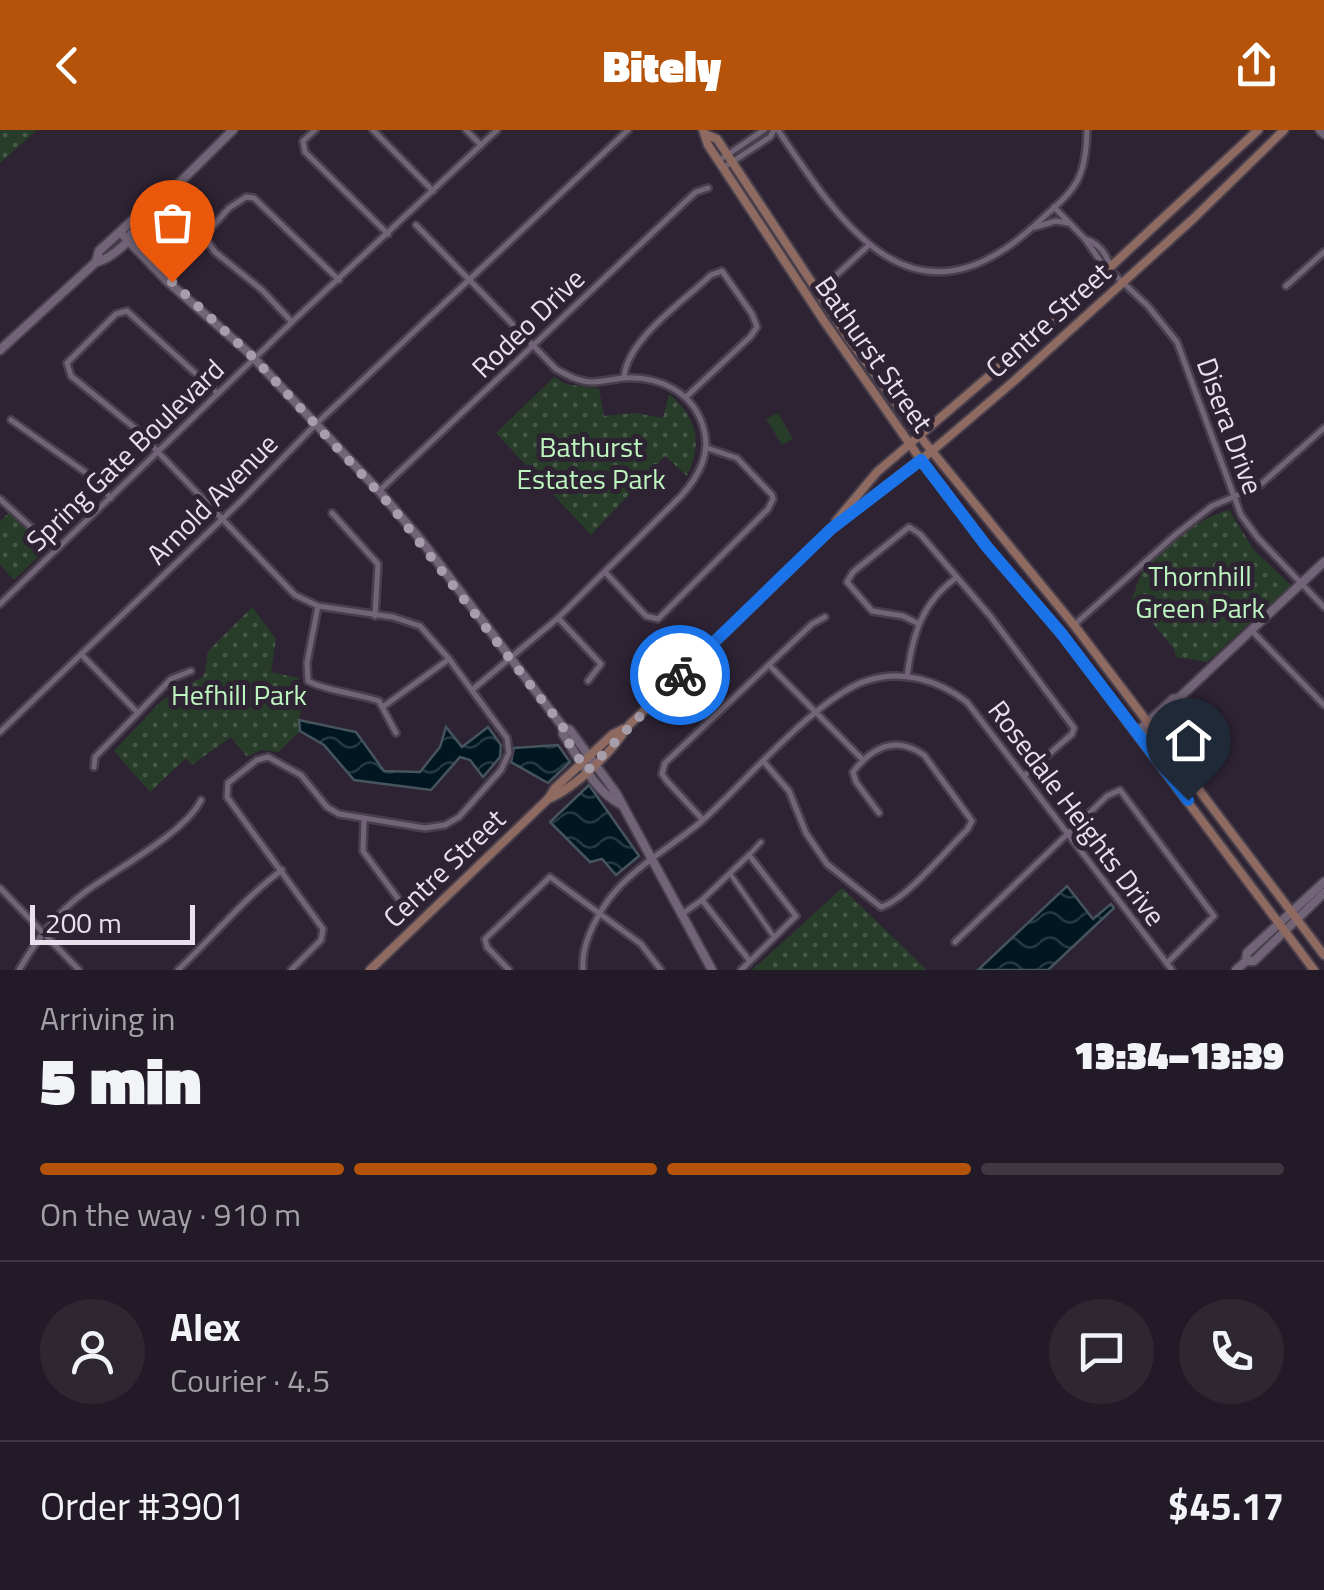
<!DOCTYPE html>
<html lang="en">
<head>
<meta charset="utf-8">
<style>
	body { margin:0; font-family:"Titillium Web",sans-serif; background:#2e2732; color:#f1f3f6; height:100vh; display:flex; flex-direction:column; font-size:38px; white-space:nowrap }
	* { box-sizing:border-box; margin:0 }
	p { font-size:32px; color:#a2a1a7 }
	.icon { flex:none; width:55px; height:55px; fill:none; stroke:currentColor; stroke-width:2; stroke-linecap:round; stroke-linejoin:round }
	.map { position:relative; height:840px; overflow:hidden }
	.side { display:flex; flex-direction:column; background:#221a26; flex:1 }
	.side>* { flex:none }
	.scale { position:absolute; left:30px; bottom:25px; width:165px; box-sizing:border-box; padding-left:10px; border:5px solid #e8e1eb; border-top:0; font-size:28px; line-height:35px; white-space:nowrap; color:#e8e1eb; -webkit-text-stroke:8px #2e2333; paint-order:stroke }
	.pin { position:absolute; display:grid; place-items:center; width:85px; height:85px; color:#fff; margin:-102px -42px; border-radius:50% 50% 50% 0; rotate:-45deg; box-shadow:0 0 10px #0007 }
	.pin .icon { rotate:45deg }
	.courier { position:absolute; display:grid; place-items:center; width:100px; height:100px; margin:-50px; border:8px solid #1a73e8; border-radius:50%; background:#fff; color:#222; box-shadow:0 2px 12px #0007 }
	.headline em { font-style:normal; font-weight:800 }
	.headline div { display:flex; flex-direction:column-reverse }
	.headline { display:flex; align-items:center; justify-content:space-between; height:170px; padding:0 40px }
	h1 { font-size:65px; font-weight:800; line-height:75px }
	.bar { display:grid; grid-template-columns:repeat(4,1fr); gap:15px 10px; align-content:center; height:120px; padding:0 40px }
	.bar i { height:12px; border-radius:8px; background:#3f3843 }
	.bar .selected { background:#b45309 }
	.bar p { grid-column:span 4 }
	.line { display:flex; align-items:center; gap:25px; padding:0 40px; border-top:2px solid #3f3843 }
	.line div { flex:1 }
	.round { display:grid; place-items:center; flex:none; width:105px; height:105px; border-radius:52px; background:#2e2732 }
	header { display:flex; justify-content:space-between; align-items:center; height:130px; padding:0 40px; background:#b45309; color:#fff; font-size:45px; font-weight:800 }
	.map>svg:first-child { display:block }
</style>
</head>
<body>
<header><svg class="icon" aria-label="back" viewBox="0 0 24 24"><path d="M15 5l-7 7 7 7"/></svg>Bitely<svg class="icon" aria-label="share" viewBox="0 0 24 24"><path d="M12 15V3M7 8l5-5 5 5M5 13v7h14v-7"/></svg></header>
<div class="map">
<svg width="1324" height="840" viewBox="0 0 1324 840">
	<defs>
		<pattern id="park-dots" width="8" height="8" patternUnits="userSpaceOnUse" patternTransform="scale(2.5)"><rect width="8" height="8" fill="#283d29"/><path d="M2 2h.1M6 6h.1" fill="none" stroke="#475948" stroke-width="1.8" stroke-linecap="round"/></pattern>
		<pattern id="water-waves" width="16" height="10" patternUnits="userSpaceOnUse" patternTransform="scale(2.5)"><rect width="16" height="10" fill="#001721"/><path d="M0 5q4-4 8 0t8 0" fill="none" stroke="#253841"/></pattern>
	</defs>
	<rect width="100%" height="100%" fill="#2e2333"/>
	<path fill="#283d29" d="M778 283 793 309 782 315 766 289Z"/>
	<g fill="url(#park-dots)">
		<path d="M0 0H37L0 33Z"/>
		<path d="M554 247 566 254 599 259 604 286 635 283 663 288 669 264C697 288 703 311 687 346L665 326 591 405 496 303Z"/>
		<path d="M1229 380 1254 420 1291 455 1207 532 1176 527 1174 519 1132 468C1137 459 1138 447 1144 439 1163 417 1200 387 1229 380Z"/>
		<path d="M9 383 47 418 14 450 0 435V391Z"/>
		<path d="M252 477 276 509 271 542 298 548C304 565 298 583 300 601L279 622 261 620 247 627 231 607 192 635 186 628 150 662 114 621 162 570 201 548 205 543 208 521Z"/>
		<path d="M842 758 927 840H752Z"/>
	</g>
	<g fill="url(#water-waves)" stroke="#46545e" stroke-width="2.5">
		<path d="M299 590 356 602 384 641 420 642 440 617 446 597 462 617 488 597 501 615 500 627 483 647 470 630 460 627 431 660 354 650 324 615 300 601Z"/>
		<path d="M558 615 570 632 548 653 511 632 514 618Z"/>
		<path d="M589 655 639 726 616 745 602 729 590 732 550 692Z"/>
		<path d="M1067 756 1093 789 1111 774 1114 778 1048 840H978Z"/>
	</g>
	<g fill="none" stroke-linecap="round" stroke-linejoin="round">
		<defs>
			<g id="pedestrian">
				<path d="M749 725 761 712"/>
				<path d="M731 745 774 807"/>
			</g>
			<g id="minor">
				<path d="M315 0 303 11 305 22 388 104"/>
				<path d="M373 0 433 61"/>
				<path d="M466 0 481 15"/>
				<path d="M778 0C843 98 914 205 1034 96 1072 61 1086 55 1087 0"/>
				<path d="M718 31 764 0"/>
				<path d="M723 38 770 7 774 0"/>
				<path d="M1054 77 1085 109 1101 132 1148 176 1177 212 1241 385 1258 408 1324 477"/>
				<path d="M416 95 556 239C567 245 579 252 592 252 602 252 613 249 623 248 659 246 692 261 703 296 712 323 699 346 681 366L558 488 472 560"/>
				<path d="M1035 97 1056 91 1068 93"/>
				<path d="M1085 109C1099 113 1107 125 1111 138"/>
				<path d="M1286 156 1324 122"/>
				<path d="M818 162 869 115"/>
				<path d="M292 192 262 160 215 122 205 108 206 104 229 78 246 67 254 68 339 150"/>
				<path d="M624 248C626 210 684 171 711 145L722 141 752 184 757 197 750 207 686 267"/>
				<path d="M217 263 127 181 116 184 67 233 71 246 136 299 295 465 318 476 393 487 420 496 449 529 507 608 509 623 501 640 459 687 445 695 425 698 339 684 327 677 301 645 268 627 257 630 228 653 227 667 323 799 321 810 291 840"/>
				<path d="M11 290 85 342 111 368"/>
				<path d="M379 361 685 72 696 62 708 58"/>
				<path d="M0 369 56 420"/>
				<path d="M332 383 378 434 375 486"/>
				<path d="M605 442 646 486 658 489 768 379 773 369 772 365 737 328 707 318"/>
				<path d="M0 474 292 192 497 0"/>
				<path d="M318 476 307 533 308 551C323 560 358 564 379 571L396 603"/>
				<path d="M558 488 601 534 588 551"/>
				<path d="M917 493 903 486 872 481 847 452 853 442 909 397 920 404 991 487 1074 598 1072 604 1025 645"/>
				<path d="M1074 495 1175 405 1212 376 1259 356 1324 298"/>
				<path d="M1251 500 1324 575"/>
				<path d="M81 524 137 582"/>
				<path d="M769 535 862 629"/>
				<path d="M907 547C912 507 921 473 956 448"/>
				<path d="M384 576 449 529"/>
				<path d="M0 602 240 372 316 294 628 0"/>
				<path d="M764 632 789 661 806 703 827 734 881 777C907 769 946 720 967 700L972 691 924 625C896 605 872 617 853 642L856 652 879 683"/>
				<path d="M94 637 95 627 171 549 191 541"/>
				<path d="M364 690 363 721 399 770"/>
				<path d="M703 690 667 651 662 644 665 633 812 494 825 487"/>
				<path d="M0 758 79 840"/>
				<path d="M702 770 749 830"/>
				<path d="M682 784 702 770 749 725 796 786 741 840"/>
				<path d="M955 812 1107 666 1120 660 1214 786 1167 833"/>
				<path d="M19 840C37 809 55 784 85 762 116 739 186 702 201 670"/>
				<path d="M178 840C213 807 244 768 282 740"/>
				<path d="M509 840 487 817 485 809 550 747 641 814 661 840"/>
				<path d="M583 840C581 816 595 789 609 769 633 737 673 716 703 690 744 653 817 567 866 551 902 539 938 550 967 572L1172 840"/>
			</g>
			<g id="tertiary">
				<path d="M1320 0 1324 4"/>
				<path d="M120 102 167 151 249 223 379 361 421 410 563 597 570 600 616 663 712 840"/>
				<path d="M131 104 171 146 172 152"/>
				<path d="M96 132C116 129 152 88 163 69L233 0"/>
				<path d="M0 220 96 132 99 121 149 75 163 69"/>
				<path d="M563 597V604C579 628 594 660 620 674"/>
				<path d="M1137 602 1173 569 1179 568 1324 432"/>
				<path d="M1142 609 1178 574 1179 568"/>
				<path d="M1246 831 1247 823 1324 752"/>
				<path d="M1236 840 1246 831H1254L1324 763"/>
			</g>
			<g id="secondary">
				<path d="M703 0 708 15 824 191 921 330 987 417 1061 503 1314 840"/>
				<path d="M705 4 717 9 723 18 849 209 926 314 1074 495 1324 825"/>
				<path d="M836 391 877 342 1037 205 1258 0"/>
				<path d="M548 669C573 659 613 622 626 598L831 399 932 321 1014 251 1194 88 1284 0"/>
				<path d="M370 840 548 669 555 658 613 604 623 599"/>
			</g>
		</defs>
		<use href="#pedestrian" stroke="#483f4c" stroke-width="9"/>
		<use href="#minor" stroke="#483f4c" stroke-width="10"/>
		<use href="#tertiary" stroke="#483f4c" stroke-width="12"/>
		<use href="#secondary" stroke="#483f4c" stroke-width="12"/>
		<use href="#pedestrian" stroke="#716476" stroke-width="4"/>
		<use href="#minor" stroke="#716476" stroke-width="5"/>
		<use href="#tertiary" stroke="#716476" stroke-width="8"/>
		<use href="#secondary" stroke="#8e6a61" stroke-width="8"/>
	</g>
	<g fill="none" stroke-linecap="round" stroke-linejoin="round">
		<path stroke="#a79eab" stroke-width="10" stroke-dasharray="0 18" d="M172 152 254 228 392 377 563 597V604L587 641 680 545"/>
		<path stroke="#1a73e8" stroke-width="12" d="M680 545 831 399 921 330 987 417 1061 503 1188 670"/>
	</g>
	<g text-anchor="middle" stroke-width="10" stroke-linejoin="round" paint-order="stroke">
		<g font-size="28" fill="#e8e1eb" stroke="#2e2333">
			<text transform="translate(1048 190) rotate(-42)" y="10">Centre Street</text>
			<text transform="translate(528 193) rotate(-44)" y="10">Rodeo Drive</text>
			<text transform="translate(874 224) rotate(55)" y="10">Bathurst Street</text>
			<text transform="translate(1230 296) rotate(70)" y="10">Disera Drive</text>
			<text transform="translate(125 325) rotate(-44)" y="10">Spring Gate Boulevard</text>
			<text transform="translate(212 369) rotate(-45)" y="10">Arnold Avenue</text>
			<text transform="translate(1077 683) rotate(53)" y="10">Rosedale Heights Drive</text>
			<text transform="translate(444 738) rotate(-44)" y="10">Centre Street</text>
		</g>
		<g font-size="28" fill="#bdf5bf" stroke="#2e2333">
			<text x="591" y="327">Bathurst<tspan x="591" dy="32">Estates Park</tspan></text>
			<text x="1200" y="456">Thornhill<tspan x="1200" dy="32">Green Park</tspan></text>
			<text x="239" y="575">Hefhill Park</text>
		</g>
	</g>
</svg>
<div class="scale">200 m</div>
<div class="pin" style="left:172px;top:152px;background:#ea580c"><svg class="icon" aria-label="bag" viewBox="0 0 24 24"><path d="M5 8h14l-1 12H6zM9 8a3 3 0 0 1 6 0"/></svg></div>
<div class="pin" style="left:1188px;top:670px;background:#1f2937"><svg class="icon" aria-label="home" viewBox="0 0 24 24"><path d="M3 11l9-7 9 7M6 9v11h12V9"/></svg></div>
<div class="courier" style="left:680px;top:545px"><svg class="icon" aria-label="bike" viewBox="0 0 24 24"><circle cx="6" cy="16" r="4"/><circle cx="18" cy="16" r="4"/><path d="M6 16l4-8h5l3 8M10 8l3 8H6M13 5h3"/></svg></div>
</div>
<section class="side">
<div class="headline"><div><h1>5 min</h1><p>Arriving in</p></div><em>13:34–13:39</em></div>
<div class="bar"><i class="selected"></i><i class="selected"></i><i class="selected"></i><i></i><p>On the way · 910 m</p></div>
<div class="line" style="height:180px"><a class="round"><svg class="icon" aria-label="person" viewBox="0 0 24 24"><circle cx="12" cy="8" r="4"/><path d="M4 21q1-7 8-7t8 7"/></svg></a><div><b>Alex</b><p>Courier · 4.5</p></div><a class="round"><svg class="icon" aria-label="chat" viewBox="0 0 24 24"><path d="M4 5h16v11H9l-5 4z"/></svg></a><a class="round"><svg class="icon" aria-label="phone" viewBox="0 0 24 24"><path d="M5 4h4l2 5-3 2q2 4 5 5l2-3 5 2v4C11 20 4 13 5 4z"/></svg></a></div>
<div class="line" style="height:130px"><div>Order #3901</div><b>$45.17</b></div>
</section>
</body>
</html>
